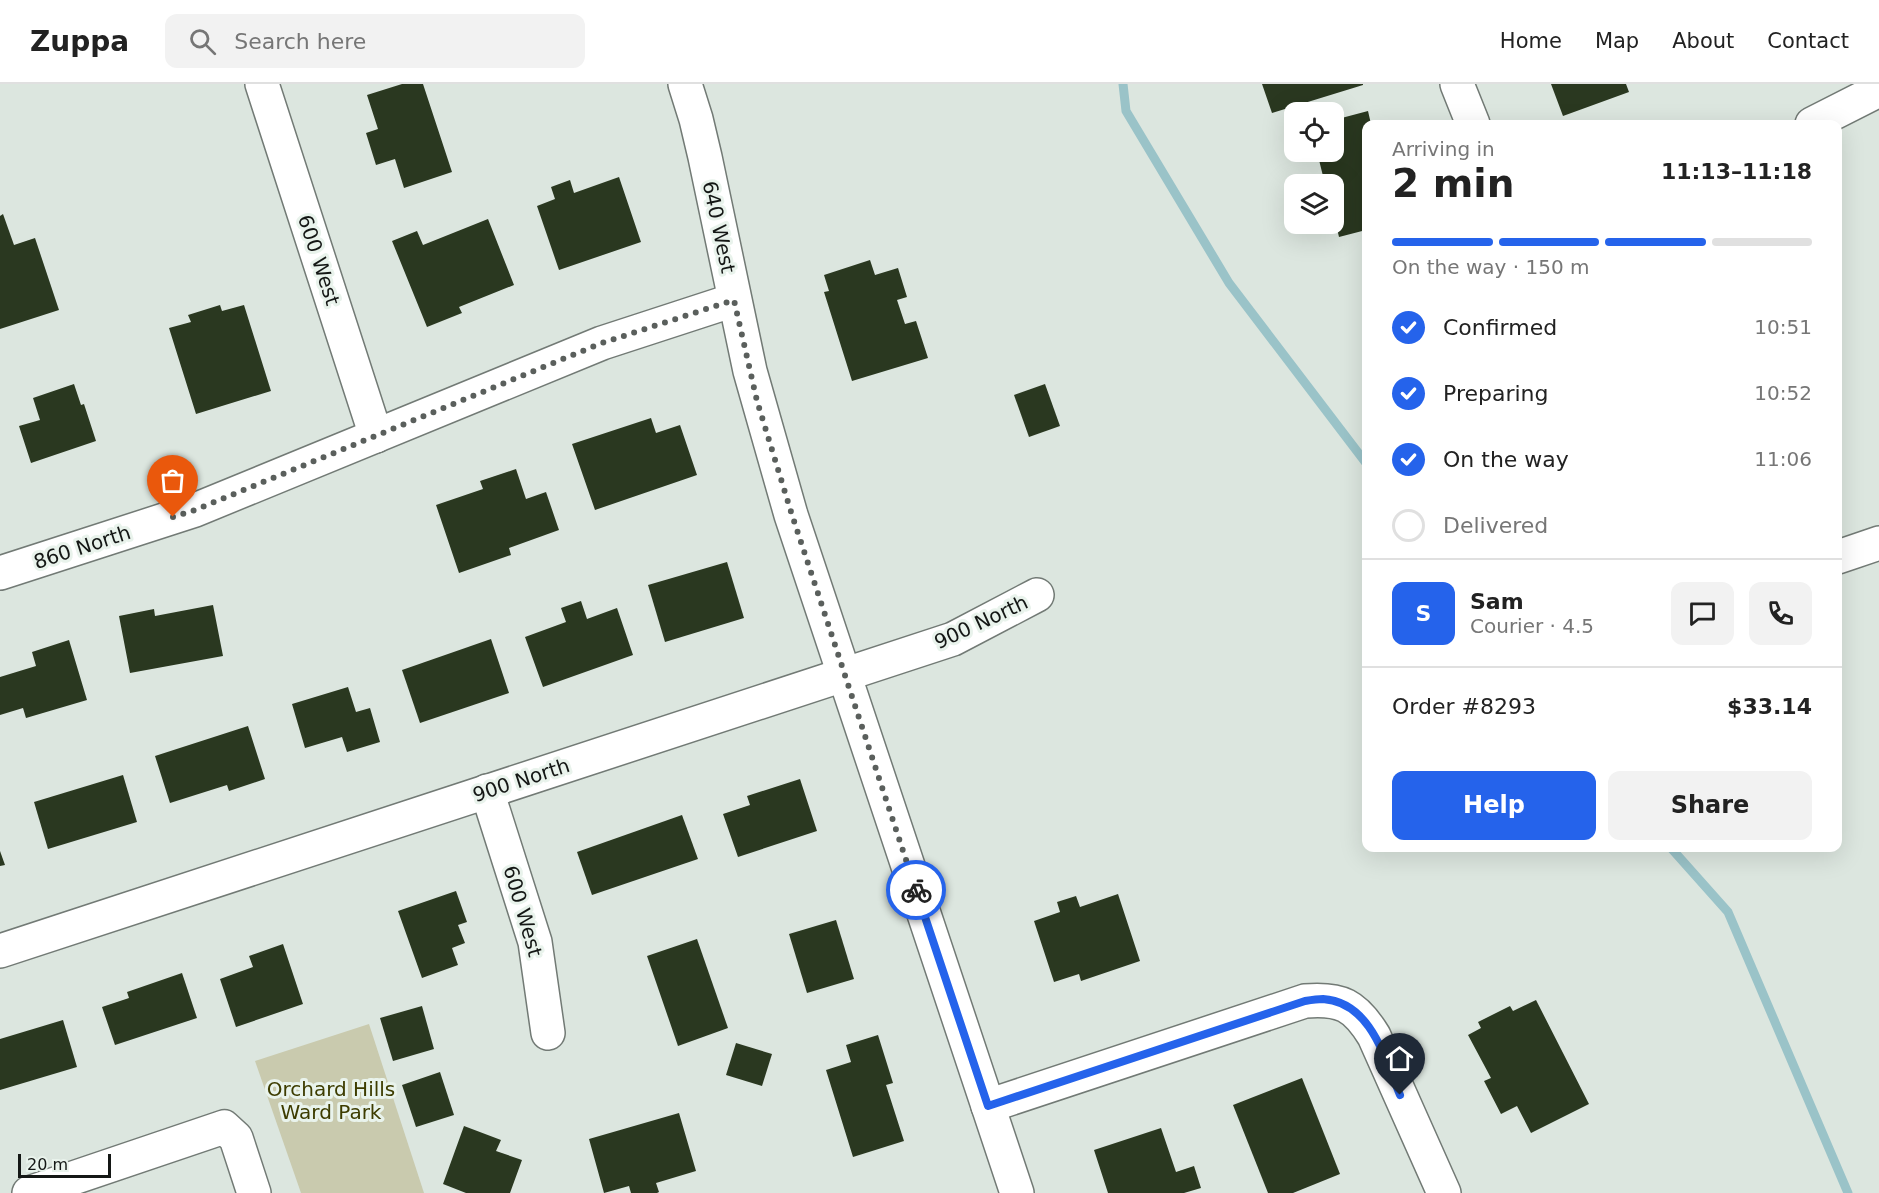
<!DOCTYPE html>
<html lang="en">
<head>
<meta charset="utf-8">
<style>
	body { margin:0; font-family:"DejaVu Sans",sans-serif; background:#f2f2f2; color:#222; height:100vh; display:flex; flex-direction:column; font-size:22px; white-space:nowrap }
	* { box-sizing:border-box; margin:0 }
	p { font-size:20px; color:#767676 }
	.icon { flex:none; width:33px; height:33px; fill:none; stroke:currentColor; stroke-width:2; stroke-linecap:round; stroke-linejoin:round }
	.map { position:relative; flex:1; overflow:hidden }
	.drawer { position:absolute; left:1362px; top:36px; width:480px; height:732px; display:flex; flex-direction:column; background:#fff; border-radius:12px; box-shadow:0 6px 24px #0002 }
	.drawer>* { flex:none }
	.buttons { position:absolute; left:1284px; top:18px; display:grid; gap:12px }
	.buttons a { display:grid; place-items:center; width:60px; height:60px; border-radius:12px; background:#fff; box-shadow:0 6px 24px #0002; font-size:30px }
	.scale { position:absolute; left:18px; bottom:15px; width:93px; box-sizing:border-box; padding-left:6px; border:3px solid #141715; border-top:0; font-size:16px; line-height:21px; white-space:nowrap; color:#141715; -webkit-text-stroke:4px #e9f3ec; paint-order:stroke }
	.pin { position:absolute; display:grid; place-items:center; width:51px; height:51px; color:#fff; margin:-62px -26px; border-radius:50% 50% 50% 0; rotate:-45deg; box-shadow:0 0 6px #0007 }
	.pin .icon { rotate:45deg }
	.courier { position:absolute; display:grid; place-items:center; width:60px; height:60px; margin:-30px; border:4px solid #2563eb; border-radius:50%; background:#fff; color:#222; box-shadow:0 2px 8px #0007 }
	.head em { font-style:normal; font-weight:800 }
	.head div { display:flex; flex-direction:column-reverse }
	.head { display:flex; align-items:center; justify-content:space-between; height:102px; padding:0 30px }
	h1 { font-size:39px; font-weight:800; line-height:45px }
	.bar { display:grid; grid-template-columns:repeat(4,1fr); gap:9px 6px; align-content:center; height:72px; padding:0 30px }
	.bar i { height:8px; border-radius:4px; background:#e0e0e0 }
	.bar .current { background:#2563eb }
	.bar p { grid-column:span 4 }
	.line { display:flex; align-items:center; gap:15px; padding:0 30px; border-top:2px solid #e0e0e0 }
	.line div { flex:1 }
	.round { display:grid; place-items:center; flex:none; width:63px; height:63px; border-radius:12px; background:#f2f2f2 }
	ol { padding:0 30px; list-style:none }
	li { display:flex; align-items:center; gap:18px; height:66px }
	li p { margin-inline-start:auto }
	li .icon { padding:6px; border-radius:50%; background:#2563eb; color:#fff; stroke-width:4 }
	li:last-child { color:#767676 }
	li i { width:33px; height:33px; border:3px solid #e0e0e0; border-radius:50% }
	.cta { display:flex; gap:12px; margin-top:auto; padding:12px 30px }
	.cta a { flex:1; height:69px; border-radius:12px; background:#2563eb; color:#fff; font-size:24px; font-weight:800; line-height:69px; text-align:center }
	.cta a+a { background:#f2f2f2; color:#222 }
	header { display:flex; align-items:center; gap:36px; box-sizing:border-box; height:84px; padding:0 30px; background:#fff; border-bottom:2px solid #e0e0e0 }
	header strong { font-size:28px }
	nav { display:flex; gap:33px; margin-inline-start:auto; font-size:21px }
	.search { width:420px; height:54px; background:#f2f2f2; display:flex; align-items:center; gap:15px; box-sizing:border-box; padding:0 21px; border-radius:12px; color:#767676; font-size:22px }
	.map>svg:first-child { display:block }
</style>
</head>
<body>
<header>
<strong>Zuppa</strong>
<div class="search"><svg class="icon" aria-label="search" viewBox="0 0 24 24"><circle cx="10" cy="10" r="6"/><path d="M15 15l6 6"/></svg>Search here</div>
<nav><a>Home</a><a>Map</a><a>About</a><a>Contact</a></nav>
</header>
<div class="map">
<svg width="1879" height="1109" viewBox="0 0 1879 1109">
	<rect width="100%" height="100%" fill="#dce6df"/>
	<path fill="#c9caae" d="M369 940 424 1109H301L255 977Z"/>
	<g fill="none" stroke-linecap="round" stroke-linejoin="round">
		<g stroke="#9ac3c8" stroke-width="9">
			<path d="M1123 0 1126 27 1229 199 1366 379"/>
			<path d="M1671 764 1728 828 1848 1109"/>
		</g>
	</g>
	<g fill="#2a3820">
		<path d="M402 0H423L452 88 404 104 395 75 376 81 366 49 378 45 367 11Z"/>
		<path d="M1262 0H1363V1L1272 29Z"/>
		<path d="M1551 0H1626L1629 8 1563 32Z"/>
		<path d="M1368 27 1371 40H1366V146L1339 153 1334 132V100H1325L1317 68H1334V36Z"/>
		<path d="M619 93 641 158 559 186 537 122 555 115 551 103 570 96 574 109Z"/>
		<path d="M3 130 14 161 35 154 59 226 0 245V132Z"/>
		<path d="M488 135 514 201 459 223 462 229 427 243 392 157 417 147 423 161Z"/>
		<path d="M870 176 875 191 898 184 907 213 897 216 905 240 916 237 928 274 852 297 824 208 829 207 824 191Z"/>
		<path d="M220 221 222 227 244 221 271 307 196 330 169 244 191 238 188 231Z"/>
		<path d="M74 300 81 321 84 320 96 357 31 379 19 342 40 336 33 314Z"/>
		<path d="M1045 300 1060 342 1029 353 1014 311Z"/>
		<path d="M651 334 656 349 680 341 697 391 595 426 572 360Z"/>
		<path d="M516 385 526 415 546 408 559 446 509 464 511 471 459 489 436 421 483 405 480 397Z"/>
		<path d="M727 478 744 534 665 558 648 501Z"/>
		<path d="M581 517 587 535 617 524 633 571 543 603 525 553 566 538 561 524Z"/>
		<path d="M213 521 223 572 130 589 119 532 154 525 155 532Z"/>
		<path d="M491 555 509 609 420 639 402 586Z"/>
		<path d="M69 556 87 616 26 634 23 624 0 631V593L36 582 32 568Z"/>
		<path d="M348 603 356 628 370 624 380 658 347 668 342 653 305 664 292 620Z"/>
		<path d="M248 642 265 695 229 707 227 701 170 719 155 672Z"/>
		<path d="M123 691 137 738 48 765 34 718Z"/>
		<path d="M800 695 817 747 738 773 723 730 750 721 747 712Z"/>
		<path d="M682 731 698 775 592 811 577 768Z"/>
		<path d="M0 767 5 781 0 782Z"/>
		<path d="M456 807 467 838 458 841 465 859 452 864 458 881 422 894 398 827Z"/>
		<path d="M1118 810 1140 877 1081 897 1079 890 1054 898 1034 837 1060 828 1057 818 1076 812 1080 823Z"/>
		<path d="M836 836 854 895 807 909 789 850Z"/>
		<path d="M697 855 728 944 678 962 647 872Z"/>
		<path d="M283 860 303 920 236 943 220 895 253 883 249 872Z"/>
		<path d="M182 889 197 934 115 961 102 923 129 914 127 908Z"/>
		<path d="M1536 916 1589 1020 1531 1049 1517 1022 1501 1030 1484 997 1491 994 1468 951 1481 944 1478 938 1510 922 1513 927Z"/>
		<path d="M422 922 434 965 393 977 380 934Z"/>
		<path d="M63 936 77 983 0 1006V955Z"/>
		<path d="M878 951 893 999 886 1001 904 1057 853 1073 826 986 851 978 846 961Z"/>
		<path d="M736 959 772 970 762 1002 726 991Z"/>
		<path d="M440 988 454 1031 416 1043 402 1001Z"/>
		<path d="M1302 994 1340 1090 1293 1109H1268L1233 1021Z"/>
		<path d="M679 1029 696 1087 656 1099 659 1108 657 1109H631L629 1102 604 1109 589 1055Z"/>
		<path d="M464 1042 501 1056 496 1067 522 1076 510 1109H466L443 1100Z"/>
		<path d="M1161 1044 1176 1088 1194 1082 1201 1104 1184 1109H1108L1094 1066Z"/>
	</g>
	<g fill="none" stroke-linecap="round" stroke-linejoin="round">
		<defs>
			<g id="minor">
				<path d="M262 0 376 352"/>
				<path d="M685 0 696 35 705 73 750 287 791 431 1017 1109"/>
				<path d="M1457 0 1473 40"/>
				<path d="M1812 40 1879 6"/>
				<path d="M1838 473 1879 459"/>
				<path d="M0 489 195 426 602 259 734 216"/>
				<path d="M487 707 535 858 548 949"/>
				<path d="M0 867 953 555 1037 511"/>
				<path d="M988 1022 1305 917C1341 914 1355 921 1374 952L1444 1109"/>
				<path d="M29 1109 224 1043 236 1054 254 1109"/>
			</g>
		</defs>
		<use href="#minor" stroke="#727a75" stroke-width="36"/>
		<use href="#minor" stroke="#fff" stroke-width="33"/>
	</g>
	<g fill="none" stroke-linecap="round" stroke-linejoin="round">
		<path stroke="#5a5f5c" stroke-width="6" stroke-dasharray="0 10.8" d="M173 433 195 426 602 259 734 216 757 317 792 431 916 806"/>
		<path stroke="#2563eb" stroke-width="8" d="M916 806 988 1022 1305 917C1311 916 1317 915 1323 915 1371 918 1385 975 1400 1011"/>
	</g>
	<g text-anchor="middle" stroke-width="6" stroke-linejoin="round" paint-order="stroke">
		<g font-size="20" fill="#141715" stroke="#e9f3ec">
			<text transform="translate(719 143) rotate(78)" y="7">640 West</text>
			<text transform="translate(319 176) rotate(72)" y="7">600 West</text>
			<text transform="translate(82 463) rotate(-18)" y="7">860 North</text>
			<text transform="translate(981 538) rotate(-25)" y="7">900 North</text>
			<text transform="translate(521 696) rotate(-18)" y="7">900 North</text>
			<text transform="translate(523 827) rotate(74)" y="7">600 West</text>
		</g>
		<g font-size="20" fill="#3d3c00" stroke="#e9f3ec">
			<text x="331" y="1012">Orchard Hills<tspan x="331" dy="23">Ward Park</tspan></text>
		</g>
	</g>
</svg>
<div class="buttons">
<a><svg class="icon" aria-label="locate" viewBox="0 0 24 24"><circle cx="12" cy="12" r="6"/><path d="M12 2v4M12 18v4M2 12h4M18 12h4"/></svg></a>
<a><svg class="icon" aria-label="layers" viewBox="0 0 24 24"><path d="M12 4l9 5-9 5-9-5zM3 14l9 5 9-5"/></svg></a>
</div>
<div class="scale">20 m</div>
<div class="pin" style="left:173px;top:433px;background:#ea580c"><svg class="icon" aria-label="bag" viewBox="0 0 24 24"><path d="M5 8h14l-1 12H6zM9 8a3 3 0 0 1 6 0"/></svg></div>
<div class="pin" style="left:1400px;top:1011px;background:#1f2937"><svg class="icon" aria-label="home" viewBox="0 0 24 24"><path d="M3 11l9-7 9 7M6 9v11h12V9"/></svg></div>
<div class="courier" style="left:916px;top:806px"><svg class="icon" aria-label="bike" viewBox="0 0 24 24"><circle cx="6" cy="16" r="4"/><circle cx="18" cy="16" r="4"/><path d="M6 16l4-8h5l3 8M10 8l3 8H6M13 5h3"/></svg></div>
<section class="drawer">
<div class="head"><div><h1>2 min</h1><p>Arriving in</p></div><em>11:13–11:18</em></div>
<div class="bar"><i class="current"></i><i class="current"></i><i class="current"></i><i></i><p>On the way · 150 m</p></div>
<ol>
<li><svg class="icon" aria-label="check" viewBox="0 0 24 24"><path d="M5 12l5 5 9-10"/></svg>Confirmed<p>10:51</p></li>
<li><svg class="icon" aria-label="check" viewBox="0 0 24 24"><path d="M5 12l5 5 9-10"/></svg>Preparing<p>10:52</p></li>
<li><svg class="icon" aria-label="check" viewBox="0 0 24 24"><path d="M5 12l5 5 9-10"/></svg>On the way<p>11:06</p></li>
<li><i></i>Delivered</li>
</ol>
<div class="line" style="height:108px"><b class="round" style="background:#2563eb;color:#fff">S</b><div><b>Sam</b><p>Courier · 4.5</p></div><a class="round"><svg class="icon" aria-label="chat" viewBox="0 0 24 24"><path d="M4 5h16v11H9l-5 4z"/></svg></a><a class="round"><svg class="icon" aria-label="phone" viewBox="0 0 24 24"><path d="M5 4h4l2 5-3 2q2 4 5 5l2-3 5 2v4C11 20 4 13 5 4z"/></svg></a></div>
<div class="line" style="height:78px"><div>Order #8293</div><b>$33.14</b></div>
<div class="cta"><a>Help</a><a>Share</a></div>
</section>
</div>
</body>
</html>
